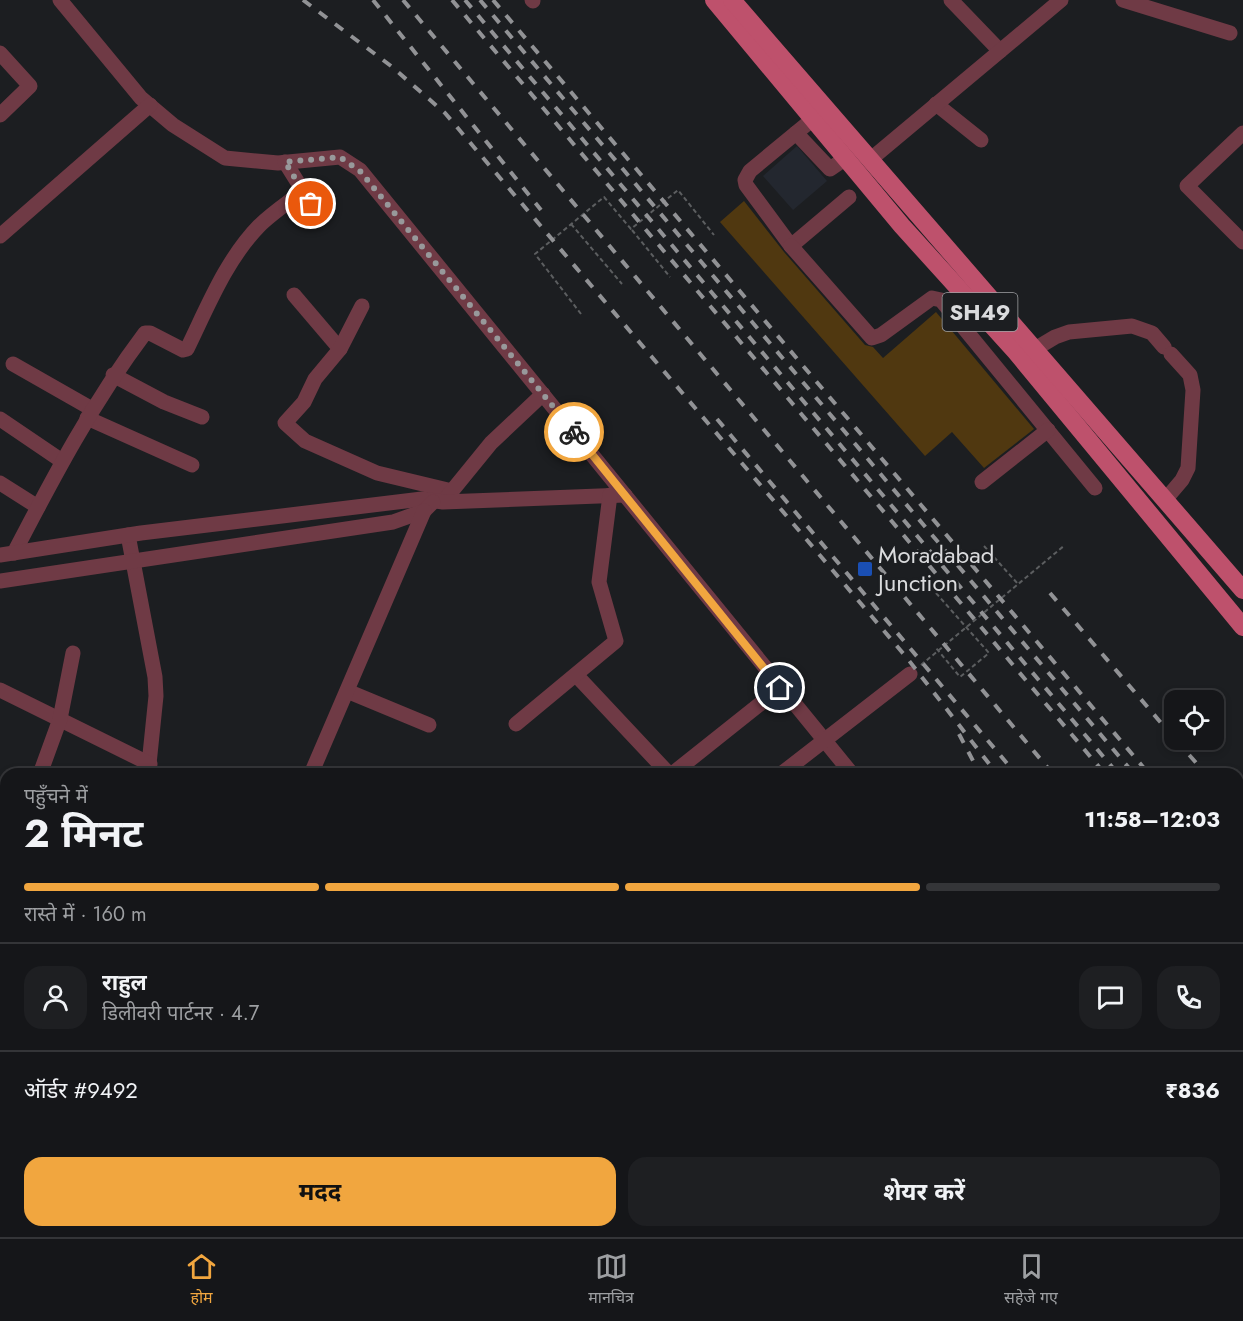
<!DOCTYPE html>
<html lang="hi">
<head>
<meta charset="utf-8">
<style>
	body { margin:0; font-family:Jost,"Noto Sans Devanagari",sans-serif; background:#1e1f22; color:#f1f3f6; height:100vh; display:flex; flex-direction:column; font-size:22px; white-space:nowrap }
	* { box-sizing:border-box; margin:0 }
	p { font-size:20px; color:#9d9fa2 }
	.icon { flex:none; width:33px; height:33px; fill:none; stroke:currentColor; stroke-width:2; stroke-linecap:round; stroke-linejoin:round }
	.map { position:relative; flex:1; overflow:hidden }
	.sheet { position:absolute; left:0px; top:768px; width:1244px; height:470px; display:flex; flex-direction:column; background:#151619; border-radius:18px 18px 0 0; box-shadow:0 3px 9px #0003,0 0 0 2px #343538 }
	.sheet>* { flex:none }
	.buttons { position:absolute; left:1164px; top:690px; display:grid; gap:12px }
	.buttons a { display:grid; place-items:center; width:60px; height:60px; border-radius:12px; background:#151619; box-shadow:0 3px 9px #0003,0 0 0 2px #343538; font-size:30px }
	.pin { position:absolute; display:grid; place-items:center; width:51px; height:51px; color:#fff; margin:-26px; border:3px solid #fff; border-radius:50%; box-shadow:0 2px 6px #0007 }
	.courier { position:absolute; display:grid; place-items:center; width:60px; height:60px; margin:-30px; border:4px solid #f1a63f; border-radius:50%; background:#fff; color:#222; box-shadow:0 2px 8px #0007 }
	.summary em { font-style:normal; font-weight:700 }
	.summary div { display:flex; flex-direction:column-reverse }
	.summary { display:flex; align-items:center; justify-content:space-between; height:102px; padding:0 24px }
	h1 { font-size:39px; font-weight:700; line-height:45px }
	.bar { display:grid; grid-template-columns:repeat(4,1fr); gap:9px 6px; align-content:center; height:72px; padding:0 24px }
	.bar i { height:8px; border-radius:4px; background:#343538 }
	.bar .on { background:#f1a63f }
	.bar p { grid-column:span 4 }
	.line { display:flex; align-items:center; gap:15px; padding:0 24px; border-top:2px solid #343538 }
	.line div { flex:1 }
	.round { display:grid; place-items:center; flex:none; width:63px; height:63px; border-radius:18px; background:#1e1f22 }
	.action { display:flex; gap:12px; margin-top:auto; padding:12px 24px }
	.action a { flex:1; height:69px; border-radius:18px; background:#f1a63f; color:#111; font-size:24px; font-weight:700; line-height:69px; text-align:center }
	.action a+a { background:#1e1f22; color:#f1f3f6 }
	.dock { display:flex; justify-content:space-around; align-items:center; height:84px; border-top:2px solid #343538; background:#151619; font-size:16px; color:#9d9fa2 }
	.dock a { display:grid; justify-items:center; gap:3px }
	.dock .on { color:#f1a63f }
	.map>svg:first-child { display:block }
</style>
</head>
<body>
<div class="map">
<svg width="1243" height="1237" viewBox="0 0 1243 1237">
	<rect width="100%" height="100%" fill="#1c1e21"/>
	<path fill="#23272f" d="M797 146 827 181 793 210 763 176Z"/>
	<path fill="#503810" d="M744 201 784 252 865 345 873 347 883 358 936 312 1034 429 984 468 952 432 925 456 720 222Z"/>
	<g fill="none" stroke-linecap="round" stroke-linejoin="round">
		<g stroke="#5c5e60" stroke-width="2" stroke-dasharray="4.5 3" stroke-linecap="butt">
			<path d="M571 224 622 284"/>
			<path d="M632 230 670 277"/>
			<path d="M581 314 535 254 604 197 631 229 678 190 714 235"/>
			<path d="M984 546 1018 584"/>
			<path d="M936 593 989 653 960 677 936 648"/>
			<path d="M921 665 1065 545"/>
		</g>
		<g stroke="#6f3a45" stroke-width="15">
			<path d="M60 0 141 98 173 125 225 158 278 163 340 157 360 170 852 774"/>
			<path d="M532 0 533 1"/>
			<path d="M951 0 1000 51"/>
			<path d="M1123 0 1230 33"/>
			<path d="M0 53 30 86 0 115"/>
			<path d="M936 104 981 140"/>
			<path d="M813 119 750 171 745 180 746 185 791 246 849 197"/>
			<path d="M796 133 830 169 846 158"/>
			<path d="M1243 133 1187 186 1243 242"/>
			<path d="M871 159 1061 0"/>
			<path d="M285 162 320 218"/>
			<path d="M0 236 150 105"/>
			<path d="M791 246 872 338 881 335 932 298 941 300 1095 488"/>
			<path d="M294 295 340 349"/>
			<path d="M362 306 340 349 315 379 304 402 285 423 305 441 377 473 452 491"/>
			<path d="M1035 349 1055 337 1069 332 1132 326 1152 333 1164 347"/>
			<path d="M13 364 92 409"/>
			<path d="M113 375 164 402 202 417"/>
			<path d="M87 418 192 465"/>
			<path d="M0 419 62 461"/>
			<path d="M982 482 1048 430"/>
			<path d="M0 483 38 507"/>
			<path d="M447 497 491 443 543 394"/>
			<path d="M1165 500 1182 480 1188 468 1193 390 1190 375 1171 354"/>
			<path d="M128 535 155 677 156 696 148 774"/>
			<path d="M14 553C54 476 93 402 145 333H150L183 350 187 349C208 306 226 260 259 226 272 213 289 202 303 191"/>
			<path d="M0 555 141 533 422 499 443 502 625 495"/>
			<path d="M0 581 393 522 424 511 433 502"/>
			<path d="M577 676 669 774"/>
			<path d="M0 690 150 764"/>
			<path d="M347 691 429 725"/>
			<path d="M516 724 616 641 599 582 610 495"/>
			<path d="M40 774 60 719 73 653"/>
			<path d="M311 774 424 511"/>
			<path d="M672 774 780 688"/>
			<path d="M781 774 910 674"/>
			<path d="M0 818 6 802"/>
			<path d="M0 893 6 896"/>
			<path d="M0 1037 6 1028"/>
			<path d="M0 1151 4 1141"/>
			<path d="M1238 1201 1243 1208"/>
			<path d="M0 1213 6 1194"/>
			<path d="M1238 1227 1243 1229"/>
			<path d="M943 1232H955"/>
			<path d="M972 1232 976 1237"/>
			<path d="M1139 1232 1155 1237"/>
			<path d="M33 1237 34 1232"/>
			<path d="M76 1237 77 1232"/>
			<path d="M140 1237 142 1232"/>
			<path d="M225 1237 227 1232"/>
			<path d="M744 1237 752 1232"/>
			<path d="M878 1237 885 1232"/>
		</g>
		<g stroke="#be516c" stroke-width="18">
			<path d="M714 0 902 226 1016 352 1243 627"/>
			<path d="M732 0 1243 590"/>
		</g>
		<g stroke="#919295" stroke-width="4" stroke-dasharray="10 10" stroke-linecap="butt">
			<path d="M303 0 391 66 445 113 907 658 997 774"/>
			<path d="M373 0 541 210"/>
			<path d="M403 0 1053 774"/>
			<path d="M452 0 1105 774"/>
			<path d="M465 0 1118 774"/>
			<path d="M480 0 1134 774"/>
			<path d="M493 0 1149 774"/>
			<path d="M717 419 1016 774"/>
			<path d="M1050 593 1174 738"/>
			<path d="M959 734 980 774"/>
			<path d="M1176 740 1206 774"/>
			<path d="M1238 811 1243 817"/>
			<path d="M1238 878 1243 885"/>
			<path d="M1238 897 1243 903"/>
			<path d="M1238 915 1243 922"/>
			<path d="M1238 931 1243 937"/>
			<path d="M1238 977 1243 984"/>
			<path d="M1238 993 1243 1000"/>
			<path d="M1238 1031 1243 1037"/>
			<path d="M1238 1063 1243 1069"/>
			<path d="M1238 1080 1243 1086"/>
			<path d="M1238 1124 1243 1130"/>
			<path d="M1238 1141 1243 1148"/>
		</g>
	</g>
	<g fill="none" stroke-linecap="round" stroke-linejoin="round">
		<path stroke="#98999b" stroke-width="6" stroke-dasharray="0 10.8" d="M311 204 285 162 340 157 360 171 574 432"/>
		<path stroke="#f1a63f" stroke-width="8" d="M574 432 780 688"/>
	</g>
	<rect fill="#1a4fb4" stroke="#1c1e21" stroke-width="2" x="857" y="561" width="16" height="16" rx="3"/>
	<g text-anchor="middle" stroke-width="5" stroke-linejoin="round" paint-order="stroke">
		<rect fill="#1c1e21" stroke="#a1a2a5" stroke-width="1.5" x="942.5" y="293" width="75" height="38" rx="4.5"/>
		<g font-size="22" font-weight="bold" fill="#dadbdd">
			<text x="980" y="320">SH49</text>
		</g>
		<g font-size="24" fill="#dadbdd" stroke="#1c1e21" text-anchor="start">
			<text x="878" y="563">Moradabad<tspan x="878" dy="28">Junction</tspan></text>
		</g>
	</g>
</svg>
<div class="buttons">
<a><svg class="icon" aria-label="locate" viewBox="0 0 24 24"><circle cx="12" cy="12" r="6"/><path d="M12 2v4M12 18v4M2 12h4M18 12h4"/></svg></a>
</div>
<div class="pin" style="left:311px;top:204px;background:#ea580c"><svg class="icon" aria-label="bag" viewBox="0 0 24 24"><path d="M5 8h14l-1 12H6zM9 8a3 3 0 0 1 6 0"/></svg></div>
<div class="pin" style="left:780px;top:688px;background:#1f2937"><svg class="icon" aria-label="home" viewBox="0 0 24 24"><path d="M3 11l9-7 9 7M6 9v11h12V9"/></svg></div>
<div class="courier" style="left:574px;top:432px"><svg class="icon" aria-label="bike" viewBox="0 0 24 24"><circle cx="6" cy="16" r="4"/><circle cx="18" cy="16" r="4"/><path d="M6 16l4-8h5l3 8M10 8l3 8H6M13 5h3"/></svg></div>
<section class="sheet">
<div class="summary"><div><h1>2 मिनट</h1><p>पहुँचने में</p></div><em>11:58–12:03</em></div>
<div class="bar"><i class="on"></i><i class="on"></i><i class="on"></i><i></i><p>रास्ते में · 160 m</p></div>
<div class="line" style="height:108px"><a class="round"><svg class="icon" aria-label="person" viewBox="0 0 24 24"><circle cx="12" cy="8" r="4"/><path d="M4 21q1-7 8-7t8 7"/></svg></a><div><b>राहुल</b><p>डिलीवरी पार्टनर · 4.7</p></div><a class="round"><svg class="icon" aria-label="chat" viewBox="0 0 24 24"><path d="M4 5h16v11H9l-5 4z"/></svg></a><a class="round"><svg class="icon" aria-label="phone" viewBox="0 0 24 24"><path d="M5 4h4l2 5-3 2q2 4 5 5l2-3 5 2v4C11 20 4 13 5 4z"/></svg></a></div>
<div class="line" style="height:78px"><div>ऑर्डर #9492</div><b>₹836</b></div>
<div class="action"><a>मदद</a><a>शेयर करें</a></div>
</section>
</div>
<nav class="dock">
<a class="on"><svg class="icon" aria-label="home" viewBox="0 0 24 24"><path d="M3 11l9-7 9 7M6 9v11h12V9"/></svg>होम</a>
<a><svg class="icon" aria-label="map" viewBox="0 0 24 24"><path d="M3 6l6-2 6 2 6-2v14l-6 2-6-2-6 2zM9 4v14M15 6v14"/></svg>मानचित्र</a>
<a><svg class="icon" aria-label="saved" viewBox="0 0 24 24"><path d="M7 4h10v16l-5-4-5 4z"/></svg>सहेजे गए</a>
</nav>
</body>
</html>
